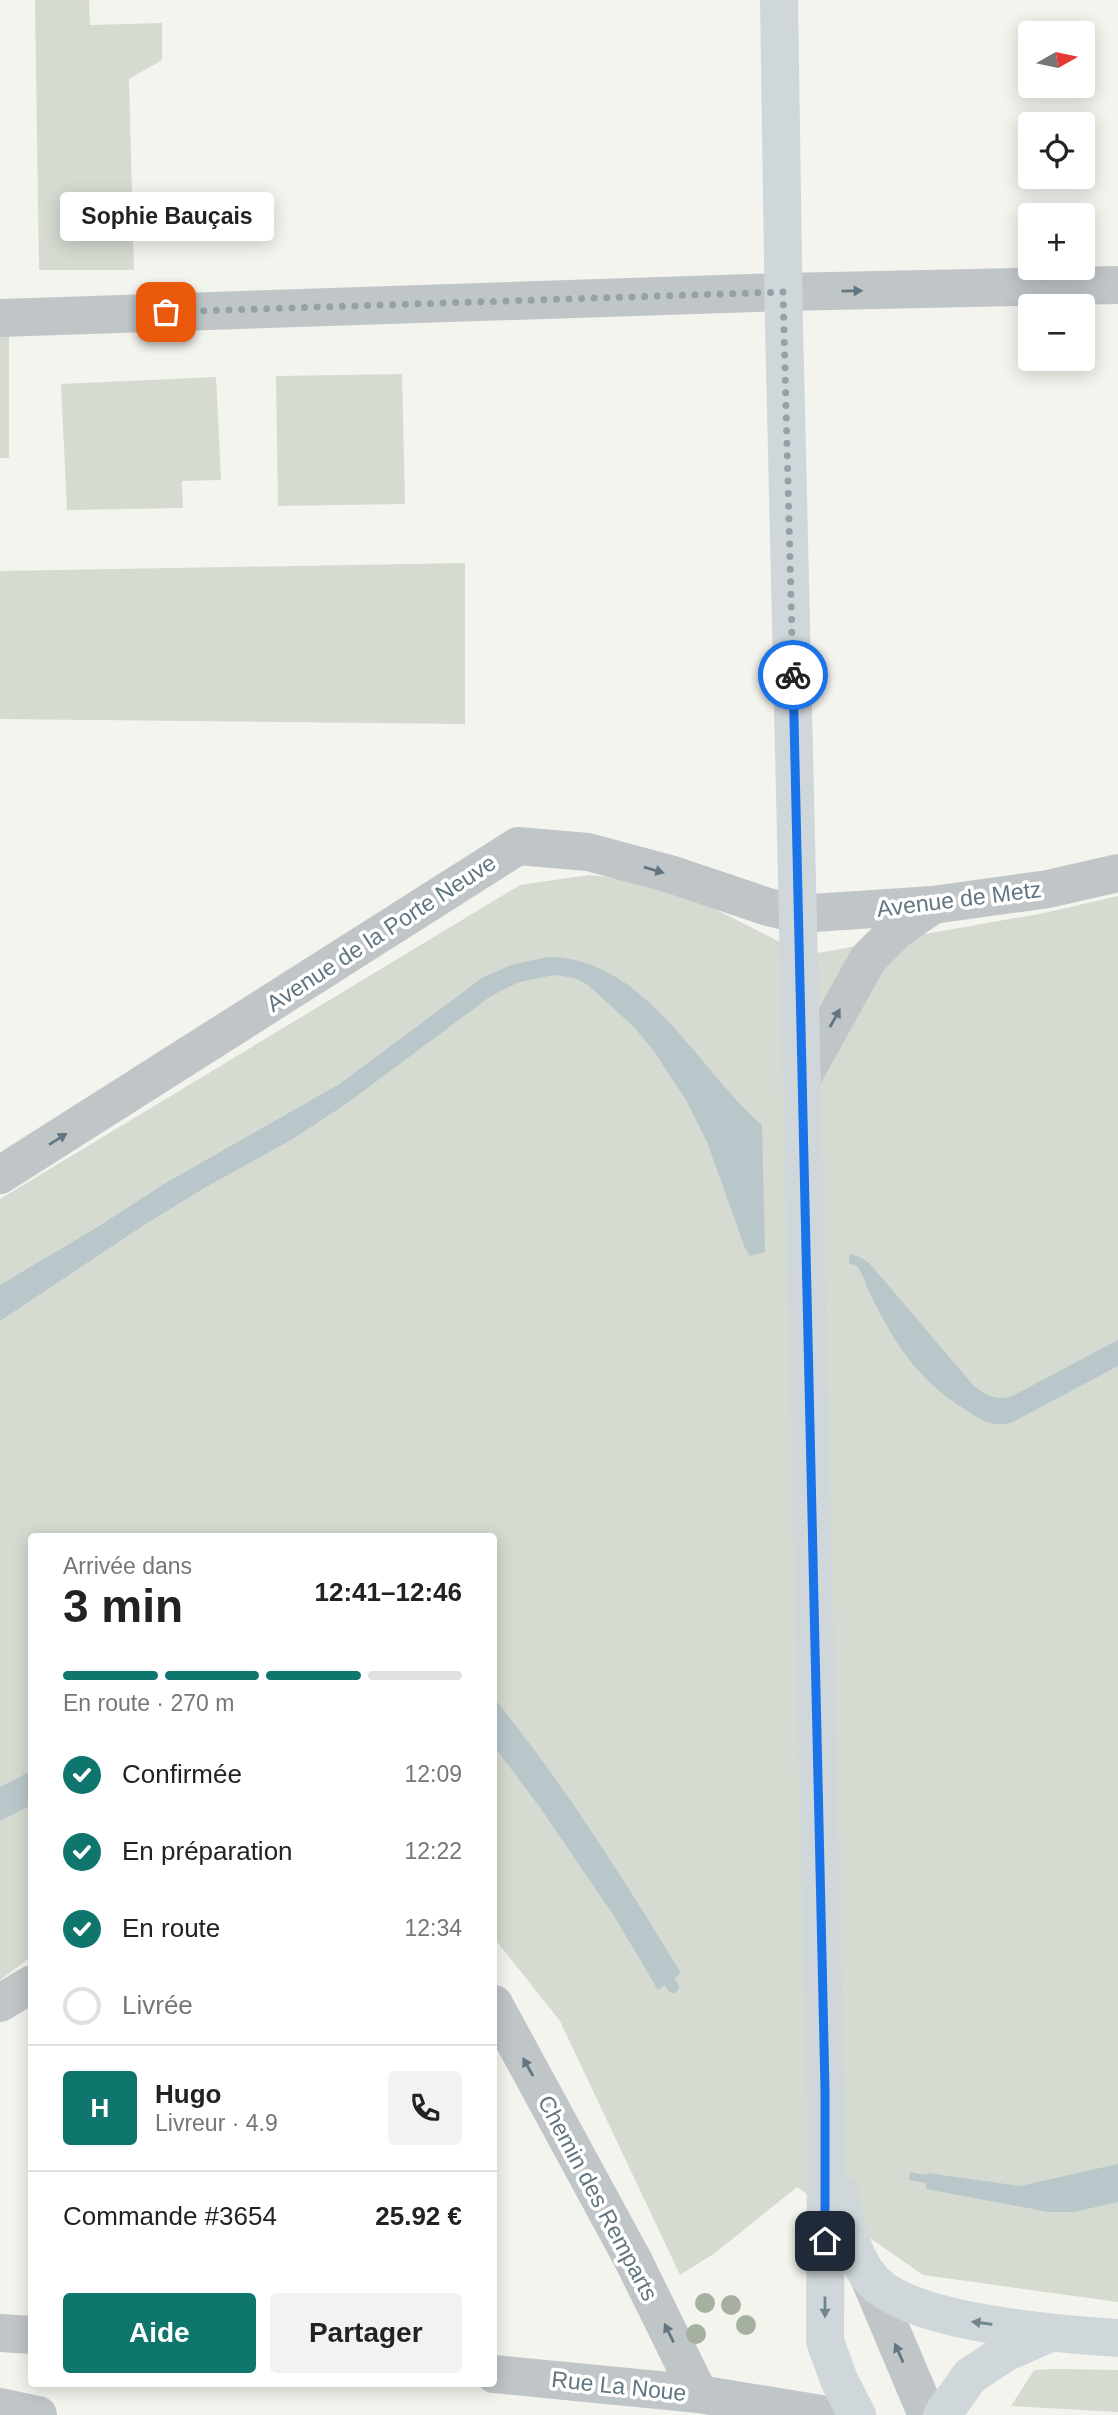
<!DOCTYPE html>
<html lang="fr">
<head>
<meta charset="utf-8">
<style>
	body { margin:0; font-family:Arial,sans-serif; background:#f2f2f2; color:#222; height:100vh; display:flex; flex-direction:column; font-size:26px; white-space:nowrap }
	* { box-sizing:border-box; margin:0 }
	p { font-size:23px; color:#767676 }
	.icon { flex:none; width:38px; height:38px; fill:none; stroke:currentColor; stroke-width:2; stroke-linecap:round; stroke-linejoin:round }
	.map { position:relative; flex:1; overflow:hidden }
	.drawer { position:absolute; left:28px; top:1533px; width:469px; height:854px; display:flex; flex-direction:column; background:#fff; border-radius:7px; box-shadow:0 4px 18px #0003 }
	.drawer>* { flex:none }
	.needle { width:46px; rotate:81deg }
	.buttons { position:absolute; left:1018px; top:21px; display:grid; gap:14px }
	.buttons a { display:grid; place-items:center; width:77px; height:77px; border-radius:7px; background:#fff; box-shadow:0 4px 18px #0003; font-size:35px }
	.pin { position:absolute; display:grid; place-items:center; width:60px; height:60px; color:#fff; margin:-30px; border-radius:14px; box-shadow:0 4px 10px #0006 }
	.courier { position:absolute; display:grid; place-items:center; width:70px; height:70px; margin:-35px; border:5px solid #1a73e8; border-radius:50%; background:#fff; color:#222; box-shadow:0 2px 9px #0007 }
	.bubble { position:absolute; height:49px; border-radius:7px; background:#fff; box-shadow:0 4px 18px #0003; font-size:23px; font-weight:800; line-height:49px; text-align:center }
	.overview em { font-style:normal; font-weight:800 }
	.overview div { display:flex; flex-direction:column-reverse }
	.overview { display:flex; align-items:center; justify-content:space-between; height:119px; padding:0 35px }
	h1 { font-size:46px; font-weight:800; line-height:52px }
	.bar { display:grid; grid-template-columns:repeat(4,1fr); gap:10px 7px; align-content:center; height:84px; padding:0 35px }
	.bar i { height:9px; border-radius:5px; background:#e0e0e0 }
	.bar .current { background:#0f766e }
	.bar p { grid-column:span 4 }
	.line { display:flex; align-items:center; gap:18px; padding:0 35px; border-top:2px solid #e0e0e0 }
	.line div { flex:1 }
	.round { display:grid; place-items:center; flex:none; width:74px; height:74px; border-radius:7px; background:#f2f2f2 }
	ol { padding:0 35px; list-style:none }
	li { display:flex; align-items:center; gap:21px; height:77px }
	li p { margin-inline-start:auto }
	li .icon { padding:7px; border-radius:50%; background:#0f766e; color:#fff; stroke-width:4 }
	li:last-child { color:#767676 }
	li i { width:38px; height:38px; border:4px solid #e0e0e0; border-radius:50% }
	.button { display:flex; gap:14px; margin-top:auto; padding:14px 35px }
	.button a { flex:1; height:80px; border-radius:7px; background:#0f766e; color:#fff; font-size:28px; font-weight:800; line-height:80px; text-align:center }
	.button a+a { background:#f2f2f2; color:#222 }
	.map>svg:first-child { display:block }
</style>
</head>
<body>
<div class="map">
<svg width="1118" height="2415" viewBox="0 0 1118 2415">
	<rect width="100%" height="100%" fill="#f4f4ef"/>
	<g fill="#d5dbd0">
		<path d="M35 0H89L90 25 162 23V60L129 79 134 270H39Z"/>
		<rect x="0" y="332" width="9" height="126"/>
		<path d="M402 374 405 504 278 506 276 376Z"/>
		<path d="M216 377 221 480 182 481 183 508 67 510 61 384Z"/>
		<path d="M465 563V724L0 719V571Z"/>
		<path d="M589 875 665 884 806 955 1044 913 1118 896V2302L923 2275 797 2187 715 2253 680 2275 560 2021 494 1938V1536H32L31 1957 0 1980V1199L520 885Z"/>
		<path d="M1056 2369 1118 2370V2412L1011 2406 1034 2370Z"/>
	</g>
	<g fill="#b9c7cb">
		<path d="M548 957C645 957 696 1068 762 1125L765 1252 750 1256 745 1248 707 1142 686 1100 655 1053 635 1028 588 985 575 978 554 975 519 982 491 996 346 1104 291 1140 206 1187 144 1225 0 1321V1285L96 1228 164 1184 341 1083 482 978 511 965Z"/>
		<path d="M849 1254 860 1257 870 1264 974 1386C986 1396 997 1401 1012 1396L1118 1340V1366L1011 1423C990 1427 983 1421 966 1410 917 1380 895 1344 870 1294 866 1286 864 1277 859 1269L857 1266 849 1263Z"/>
		<path d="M494 1698C564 1784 623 1878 681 1973L658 1990 614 1916 541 1809 494 1746Z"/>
		<path d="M31 1771V1805L0 1821V1787Z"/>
		<path d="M1118 2164V2202L1074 2212H1049L926 2189V2183L909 2180 910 2172 927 2175 928 2173 1020 2186Z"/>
	</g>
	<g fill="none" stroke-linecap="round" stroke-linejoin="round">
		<path stroke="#b9c7cb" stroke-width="12" d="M660 1967 673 1987"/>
		<g stroke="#c0c5c7" stroke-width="38">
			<path d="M0 318 783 292 1118 285"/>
			<path d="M802 1078 868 959 897 930 933 905"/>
			<path d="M0 1175 518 846 588 852 670 874 768 907 798 914 933 905 1048 889 1118 873"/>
			<path d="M0 2003 32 1984"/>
			<path d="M494 2004 633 2260 699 2394"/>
			<path d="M868 2275 927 2415"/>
			<path d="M0 2333 32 2335"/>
			<path d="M494 2374 699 2394 827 2415"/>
			<path d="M0 2407 38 2415"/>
		</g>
		<g stroke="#d0d7da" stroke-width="38">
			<path d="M779 0 784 325 826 2116 825 2341 839 2380 857 2415"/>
			<path d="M840 2194C845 2221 851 2252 868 2275 903 2324 1059 2334 1118 2338"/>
			<path d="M942 2415 970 2376 1005 2353 1050 2333"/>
		</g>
	</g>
	<g fill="#a6b0a0">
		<circle cx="705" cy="2303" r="10"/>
		<circle cx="731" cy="2305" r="10"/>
		<circle cx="746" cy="2325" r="10"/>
		<circle cx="696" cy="2334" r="10"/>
	</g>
	<defs><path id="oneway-solid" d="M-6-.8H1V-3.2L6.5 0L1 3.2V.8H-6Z" transform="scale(1.75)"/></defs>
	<g fill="#617682">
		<use href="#oneway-solid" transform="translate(852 291) rotate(-1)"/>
		<use href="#oneway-solid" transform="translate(654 870) rotate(16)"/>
		<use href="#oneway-solid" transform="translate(835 1018) rotate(-61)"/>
		<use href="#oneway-solid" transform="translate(58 1139) rotate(-32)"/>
		<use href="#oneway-solid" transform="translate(528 2067) rotate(-119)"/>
		<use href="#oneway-solid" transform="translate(669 2333) rotate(-116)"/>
		<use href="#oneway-solid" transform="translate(899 2353) rotate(-114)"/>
	</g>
	<g fill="#72858f">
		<use href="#oneway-solid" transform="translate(825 2307) rotate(90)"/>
		<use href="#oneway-solid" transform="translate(982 2323) rotate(-172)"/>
	</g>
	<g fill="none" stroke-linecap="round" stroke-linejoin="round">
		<path stroke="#94a2a8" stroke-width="7" stroke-dasharray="0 12.6" d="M166 312 783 292 793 675"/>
		<path stroke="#1a73e8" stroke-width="9" d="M793 675 825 2089V2241"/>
	</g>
	<g text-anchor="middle" stroke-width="7" stroke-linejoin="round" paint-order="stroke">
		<g font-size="23" fill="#617682" stroke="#fff">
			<text transform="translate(959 899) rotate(-7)" y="8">Avenue de Metz</text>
			<text transform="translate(381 933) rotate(-33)" y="8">Avenue de la Porte Neuve</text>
			<text transform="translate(598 2198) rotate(62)" y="8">Chemin des Remparts</text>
			<text transform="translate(619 2386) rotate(6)" y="8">Rue La Noue</text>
		</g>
	</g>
</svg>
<div class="buttons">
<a><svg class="needle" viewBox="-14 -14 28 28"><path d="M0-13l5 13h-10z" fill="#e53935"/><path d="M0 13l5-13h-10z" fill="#767676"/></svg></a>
<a><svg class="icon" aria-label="locate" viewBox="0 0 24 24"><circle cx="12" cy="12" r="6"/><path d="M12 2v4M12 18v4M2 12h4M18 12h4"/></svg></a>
<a>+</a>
<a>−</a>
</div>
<div class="pin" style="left:166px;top:312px;background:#ea580c"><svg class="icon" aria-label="bag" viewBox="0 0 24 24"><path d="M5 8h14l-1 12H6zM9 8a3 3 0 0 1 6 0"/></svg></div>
<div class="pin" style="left:825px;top:2241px;background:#1f2937"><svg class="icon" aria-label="home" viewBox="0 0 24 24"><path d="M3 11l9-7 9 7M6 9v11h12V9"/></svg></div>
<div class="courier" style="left:793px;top:675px"><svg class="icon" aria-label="bike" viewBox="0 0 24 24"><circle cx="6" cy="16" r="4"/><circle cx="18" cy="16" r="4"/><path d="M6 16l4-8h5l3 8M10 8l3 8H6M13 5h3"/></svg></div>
<div class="bubble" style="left:60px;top:192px;width:214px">Sophie Bauçais</div>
<section class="drawer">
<div class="overview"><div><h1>3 min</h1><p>Arrivée dans</p></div><em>12:41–12:46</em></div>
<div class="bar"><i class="current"></i><i class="current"></i><i class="current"></i><i></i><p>En route · 270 m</p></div>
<ol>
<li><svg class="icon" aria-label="check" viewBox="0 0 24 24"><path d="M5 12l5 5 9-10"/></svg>Confirmée<p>12:09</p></li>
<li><svg class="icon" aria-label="check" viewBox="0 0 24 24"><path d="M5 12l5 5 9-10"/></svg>En préparation<p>12:22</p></li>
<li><svg class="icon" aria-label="check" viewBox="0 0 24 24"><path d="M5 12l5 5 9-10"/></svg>En route<p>12:34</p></li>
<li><i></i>Livrée</li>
</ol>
<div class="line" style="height:126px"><b class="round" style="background:#0f766e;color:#fff">H</b><div><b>Hugo</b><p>Livreur · 4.9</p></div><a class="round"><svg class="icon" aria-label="phone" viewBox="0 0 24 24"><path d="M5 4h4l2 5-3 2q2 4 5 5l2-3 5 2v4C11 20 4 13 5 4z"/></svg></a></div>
<div class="line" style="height:91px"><div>Commande #3654</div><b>25.92 €</b></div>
<div class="button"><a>Aide</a><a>Partager</a></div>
</section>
</div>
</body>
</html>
